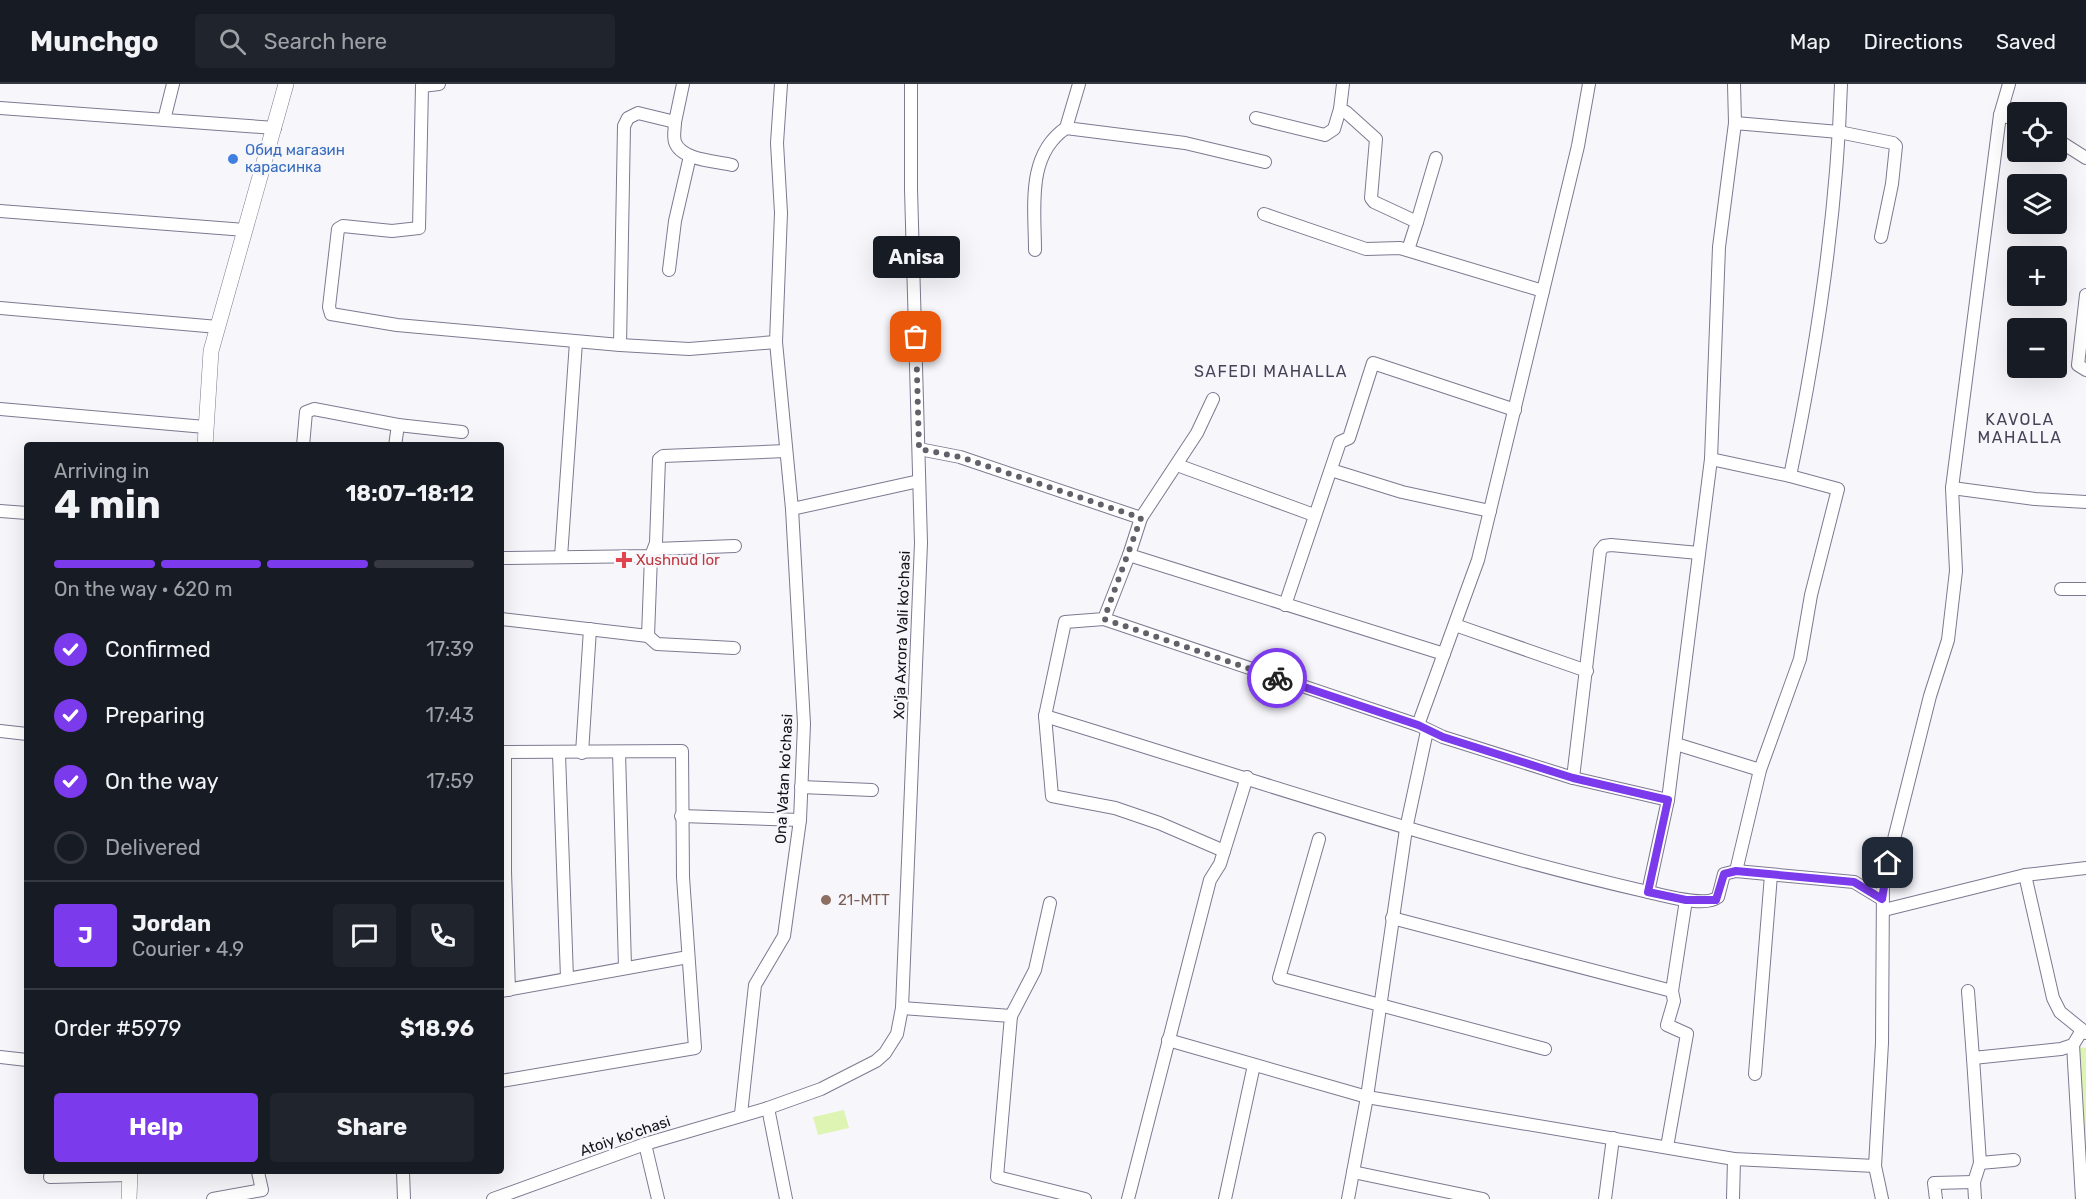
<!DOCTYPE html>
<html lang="en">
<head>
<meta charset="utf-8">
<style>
	body { margin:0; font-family:Rubik,sans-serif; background:#20242c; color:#f1f3f6; height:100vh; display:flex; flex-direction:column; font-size:22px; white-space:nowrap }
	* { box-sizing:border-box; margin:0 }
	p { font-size:20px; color:#9ea1a6 }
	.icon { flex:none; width:33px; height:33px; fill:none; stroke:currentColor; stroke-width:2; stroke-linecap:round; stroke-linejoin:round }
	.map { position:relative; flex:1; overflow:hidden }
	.panel { position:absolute; left:24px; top:358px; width:480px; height:732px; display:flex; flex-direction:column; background:#171b24; border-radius:6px; box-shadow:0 6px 24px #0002 }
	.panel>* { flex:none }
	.tools { position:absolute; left:2007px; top:18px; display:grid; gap:12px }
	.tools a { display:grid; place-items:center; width:60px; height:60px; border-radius:6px; background:#171b24; box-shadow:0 6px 24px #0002; font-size:30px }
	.pin { position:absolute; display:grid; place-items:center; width:51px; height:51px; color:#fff; margin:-26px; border-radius:12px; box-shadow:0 3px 9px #0006 }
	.courier { position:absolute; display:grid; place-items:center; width:60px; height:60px; margin:-30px; border:4px solid #7c3aed; border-radius:50%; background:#fff; color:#222; box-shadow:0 2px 8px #0007 }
	.bubble { position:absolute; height:42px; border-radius:6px; background:#171b24; box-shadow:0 6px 24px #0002; font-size:20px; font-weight:700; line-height:42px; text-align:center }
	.overview em { font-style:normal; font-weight:700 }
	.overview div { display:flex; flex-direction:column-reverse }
	.overview { display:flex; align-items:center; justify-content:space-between; height:102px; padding:0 30px }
	h1 { font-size:39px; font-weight:700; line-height:45px }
	.bar { display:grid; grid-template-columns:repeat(4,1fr); gap:9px 6px; align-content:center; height:72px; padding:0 30px }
	.bar i { height:8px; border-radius:4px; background:#363941 }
	.bar .active { background:#7c3aed }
	.bar p { grid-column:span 4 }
	.line { display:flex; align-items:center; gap:15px; padding:0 30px; border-top:2px solid #363941 }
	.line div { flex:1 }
	.round { display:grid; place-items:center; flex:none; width:63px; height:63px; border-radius:6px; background:#20242c }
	ol { padding:0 30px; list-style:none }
	li { display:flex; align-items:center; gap:18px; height:66px }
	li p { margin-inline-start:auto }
	li .icon { padding:6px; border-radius:50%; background:#7c3aed; color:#fff; stroke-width:4 }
	li:last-child { color:#9ea1a6 }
	li i { width:33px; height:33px; border:3px solid #363941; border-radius:50% }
	.cta { display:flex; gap:12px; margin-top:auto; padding:12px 30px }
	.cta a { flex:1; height:69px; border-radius:6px; background:#7c3aed; color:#fff; font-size:24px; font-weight:700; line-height:69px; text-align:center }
	.cta a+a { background:#20242c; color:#f1f3f6 }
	header { display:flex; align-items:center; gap:36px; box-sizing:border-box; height:84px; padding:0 30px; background:#171b24; border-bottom:2px solid #363941 }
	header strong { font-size:28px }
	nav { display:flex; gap:33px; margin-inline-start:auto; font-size:21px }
	.search { width:420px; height:54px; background:#20242c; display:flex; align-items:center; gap:15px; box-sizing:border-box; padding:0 21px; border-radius:6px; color:#9ea1a6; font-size:22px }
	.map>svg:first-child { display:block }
</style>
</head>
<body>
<header>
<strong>Munchgo</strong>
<div class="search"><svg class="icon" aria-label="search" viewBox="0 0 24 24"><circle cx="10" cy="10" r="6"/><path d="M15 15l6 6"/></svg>Search here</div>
<nav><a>Map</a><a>Directions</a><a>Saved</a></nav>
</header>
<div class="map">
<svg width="2086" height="1115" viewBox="0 0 2086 1115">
	<rect width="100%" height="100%" fill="#f7f6fb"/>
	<g fill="#ddf4b2">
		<path d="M2079 963 2086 964V1066L2083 1058Z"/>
		<path d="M844 1026 849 1044 818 1051 813 1033Z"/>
	</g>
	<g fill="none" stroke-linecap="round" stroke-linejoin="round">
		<defs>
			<g id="minor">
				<path d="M439 0 422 2 419 144 392 147 343 142 338 145 329 223 331 230 397 241 620 261 689 265 776 258"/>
				<path d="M1079 0 1066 44 1185 59 1265 78"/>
				<path d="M1343 0 1340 25 1346 28 1376 55 1371 114 1374 118 1417 138 1408 166"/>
				<path d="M1734 0 1735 39"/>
				<path d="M0 24 275 44"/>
				<path d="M2000 31 2018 36"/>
				<path d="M1256 34 1325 51 1334 45 1340 25"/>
				<path d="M164 36 173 0"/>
				<path d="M675 38C675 44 673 52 675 58 681 76 715 77 732 81"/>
				<path d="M2056 55 2086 74"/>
				<path d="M0 127 245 146"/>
				<path d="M1264 130 1366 165 1400 164 1543 207 1578 62 1589 0"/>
				<path d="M1417 138 1436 74"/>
				<path d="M1035 166C1035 124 1026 71 1066 44"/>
				<path d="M669 186 675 137 690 72"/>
				<path d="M1543 207 1478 476 1418 641 1443 653 1573 694 1668 716 1711 375 1790 392"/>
				<path d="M2086 211 2078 281 2086 286"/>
				<path d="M0 224 218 243"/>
				<path d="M620 261 624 42 628 34 638 29 675 38 683 0"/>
				<path d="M0 325 205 343"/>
				<path d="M398 341 462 348"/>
				<path d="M303 362 306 328 314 325 398 341 395 362"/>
				<path d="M919 365 960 373 1141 434 1129 471 1444 570"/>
				<path d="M1711 375 1719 163 1735 39 1839 48 1893 59 1896 62 1892 100 1881 153"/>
				<path d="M1177 381 1314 431"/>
				<path d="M1331 386 1402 408 1490 427"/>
				<path d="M1952 404 2035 415 2086 418"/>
				<path d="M792 425 919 397"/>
				<path d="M0 427 27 429"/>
				<path d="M1141 434 1197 349 1213 315"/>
				<path d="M655 465 735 462"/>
				<path d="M1129 471 1104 535 1418 641"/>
				<path d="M561 473 576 258"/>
				<path d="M501 474 651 472 656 459 659 375 663 372 786 367"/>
				<path d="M2061 505H2086"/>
				<path d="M1285 521 1340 358 1349 354 1373 279 1515 326"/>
				<path d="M501 535 648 552 651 472"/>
				<path d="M1104 535 1065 538 1045 632C1245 693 1444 761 1648 808 1664 811 1705 824 1718 813L1724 790 1736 787 1854 798 1882 815"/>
				<path d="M1455 541 1587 587"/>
				<path d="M648 552 657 560 734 564"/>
				<path d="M1045 632 1052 712 1115 724 1159 739 1224 767"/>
				<path d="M0 647 27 650"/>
				<path d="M1676 660 1760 686"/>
				<path d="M501 668 682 667 683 793 695 964 501 997"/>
				<path d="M619 668 625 883"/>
				<path d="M505 669V788L509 906"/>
				<path d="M582 669 590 545"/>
				<path d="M559 670 567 894"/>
				<path d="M1573 694 1600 467 1604 462 1611 461 1699 469"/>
				<path d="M801 703 872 706"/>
				<path d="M681 732 800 736"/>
				<path d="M1319 755 1279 894 1545 965"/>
				<path d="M1736 787 1760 686 1800 575 1811 511 1838 405 1790 392C1817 263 1837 132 1841 0"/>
				<path d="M2025 791 2053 914 2060 928 2086 949"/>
				<path d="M1648 808 1668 716"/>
				<path d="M1884 826 2025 791 2086 784"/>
				<path d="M1392 834 1672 907 1686 816"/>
				<path d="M501 907 688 873"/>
				<path d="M1968 907 1973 974 2061 965 2073 961 2082 946"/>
				<path d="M902 924 1011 932 997 1093 1085 1115"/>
				<path d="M1011 932 1035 886 1050 819"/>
				<path d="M1168 956 1367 1013 1734 1075 1875 1082"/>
				<path d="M2073 961 2082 1115"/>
				<path d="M0 973 27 976"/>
				<path d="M1973 974 1980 1079 2014 1076"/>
				<path d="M1755 990 1771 791"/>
				<path d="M768 1024 786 1115"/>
				<path d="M741 1030 755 901 784 852 800 736 804 640 792 425 776 258 781 129 777 59 781 0"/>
				<path d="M645 1060 658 1115"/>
				<path d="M1667 1063 1687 950 1667 941 1674 917 1672 907"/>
				<path d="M403 1088 404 1115"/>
				<path d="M1353 1088 1483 1115"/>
				<path d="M50 1093 129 1091"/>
				<path d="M213 1115 262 1106 258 1088"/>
				<path d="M493 1115 645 1060 768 1024 821 1005 876 977 885 969 897 950 902 924 921 459 911 105V0"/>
				<path d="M1128 1115 1210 796 1220 780 1247 693"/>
				<path d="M1225 1115 1254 981"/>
				<path d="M1348 1115 1367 1013 1406 745 1427 647"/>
				<path d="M1605 1115 1613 1054"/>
				<path d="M1733 1115 1734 1075"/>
				<path d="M1882 1115 1875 1082 1882 959 1883 799 1930 612 1948 556 1956 487 1952 404 2000 31 2009 0"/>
				<path d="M1936 1115 1934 1099 1974 1098"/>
				<path d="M1975 1115 1974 1098 1980 1079"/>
			</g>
			<g id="major">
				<path d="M205 362 211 267 286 0"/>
				<path d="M129 1115 130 1088"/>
			</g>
		</defs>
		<use href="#minor" stroke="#7e7990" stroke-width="14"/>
		<use href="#major" stroke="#7e7990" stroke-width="16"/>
		<use href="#minor" stroke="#fff" stroke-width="12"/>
		<use href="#major" stroke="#fff" stroke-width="15"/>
	</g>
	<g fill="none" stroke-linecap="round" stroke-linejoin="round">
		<path stroke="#626068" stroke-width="6" stroke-dasharray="0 10.8" d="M916 253 919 365 960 373 1141 434 1104 535 1277 594"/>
		<path stroke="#7c3aed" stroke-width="8" d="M1277 594 1418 641 1443 653 1573 694 1668 716 1648 808 1686 816H1716L1724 790 1736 787 1854 798 1882 815 1888 779"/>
	</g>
	<circle fill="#3f7fe0" stroke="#f7f6fb" stroke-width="2" cx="233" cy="75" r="6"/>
	<path fill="#e0444e" stroke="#f7f6fb" stroke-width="2" d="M621 467h6v6h6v6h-6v6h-6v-6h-6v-6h6z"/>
	<circle fill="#8d6e63" stroke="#f7f6fb" stroke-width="2" cx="826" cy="816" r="6"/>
	<g text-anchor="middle" stroke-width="5" stroke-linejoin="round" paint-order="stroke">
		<g font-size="15" fill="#366cbe" stroke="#f7f6fb" text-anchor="start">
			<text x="245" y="71">Обид магазин<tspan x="245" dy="17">карасинка</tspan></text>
		</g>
		<g font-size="15" fill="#be3a42" stroke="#f7f6fb" text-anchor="start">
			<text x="636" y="481">Xushnud lor</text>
		</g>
		<g font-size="15" fill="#121019" stroke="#f7f6fb">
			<text transform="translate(902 551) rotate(-88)" y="5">Xo'ja Axrora Vali ko'chasi</text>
			<text transform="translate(784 695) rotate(-87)" y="5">Ona Vatan ko'chasi</text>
			<text transform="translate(625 1052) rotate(-19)" y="5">Atoiy ko'chasi</text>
		</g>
		<g font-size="15" fill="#785e54" stroke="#f7f6fb" text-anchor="start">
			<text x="838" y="821">21-MTT</text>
		</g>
		<g font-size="16" letter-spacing="1.5" fill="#474257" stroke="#f7f6fb">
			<text x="1271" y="293">SAFEDI MAHALLA</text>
			<text x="2020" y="341">KAVOLA<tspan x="2020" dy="18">MAHALLA</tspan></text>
		</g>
	</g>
</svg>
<div class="tools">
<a><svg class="icon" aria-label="locate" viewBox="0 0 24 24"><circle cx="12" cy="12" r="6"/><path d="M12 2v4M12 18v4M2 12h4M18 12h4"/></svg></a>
<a><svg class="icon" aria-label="layers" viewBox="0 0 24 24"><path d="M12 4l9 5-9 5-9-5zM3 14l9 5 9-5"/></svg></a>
<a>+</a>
<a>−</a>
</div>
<div class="pin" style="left:916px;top:253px;background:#ea580c"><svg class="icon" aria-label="bag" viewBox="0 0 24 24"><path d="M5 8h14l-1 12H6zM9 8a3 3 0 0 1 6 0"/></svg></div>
<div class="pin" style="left:1888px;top:779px;background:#1f2937"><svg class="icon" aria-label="home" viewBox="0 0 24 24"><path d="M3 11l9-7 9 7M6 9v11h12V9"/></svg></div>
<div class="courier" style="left:1277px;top:594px"><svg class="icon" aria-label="bike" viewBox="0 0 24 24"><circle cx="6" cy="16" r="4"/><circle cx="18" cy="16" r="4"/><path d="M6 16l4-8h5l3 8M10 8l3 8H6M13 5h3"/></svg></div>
<div class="bubble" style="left:873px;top:152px;width:87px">Anisa</div>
<section class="panel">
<div class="overview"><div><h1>4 min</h1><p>Arriving in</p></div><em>18:07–18:12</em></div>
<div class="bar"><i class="active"></i><i class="active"></i><i class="active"></i><i></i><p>On the way · 620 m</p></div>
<ol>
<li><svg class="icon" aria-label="check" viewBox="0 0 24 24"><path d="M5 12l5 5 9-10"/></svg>Confirmed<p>17:39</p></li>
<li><svg class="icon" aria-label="check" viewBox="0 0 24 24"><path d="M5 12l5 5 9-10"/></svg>Preparing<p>17:43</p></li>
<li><svg class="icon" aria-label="check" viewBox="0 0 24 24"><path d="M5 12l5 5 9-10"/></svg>On the way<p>17:59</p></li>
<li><i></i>Delivered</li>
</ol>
<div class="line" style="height:108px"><b class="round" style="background:#7c3aed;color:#fff">J</b><div><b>Jordan</b><p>Courier · 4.9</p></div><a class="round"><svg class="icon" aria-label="chat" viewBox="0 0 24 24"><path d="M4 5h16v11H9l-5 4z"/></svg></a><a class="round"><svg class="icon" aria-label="phone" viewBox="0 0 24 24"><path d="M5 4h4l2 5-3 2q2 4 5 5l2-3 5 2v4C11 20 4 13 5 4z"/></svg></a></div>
<div class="line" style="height:78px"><div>Order #5979</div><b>$18.96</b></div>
<div class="cta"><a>Help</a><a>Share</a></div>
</section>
</div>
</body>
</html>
